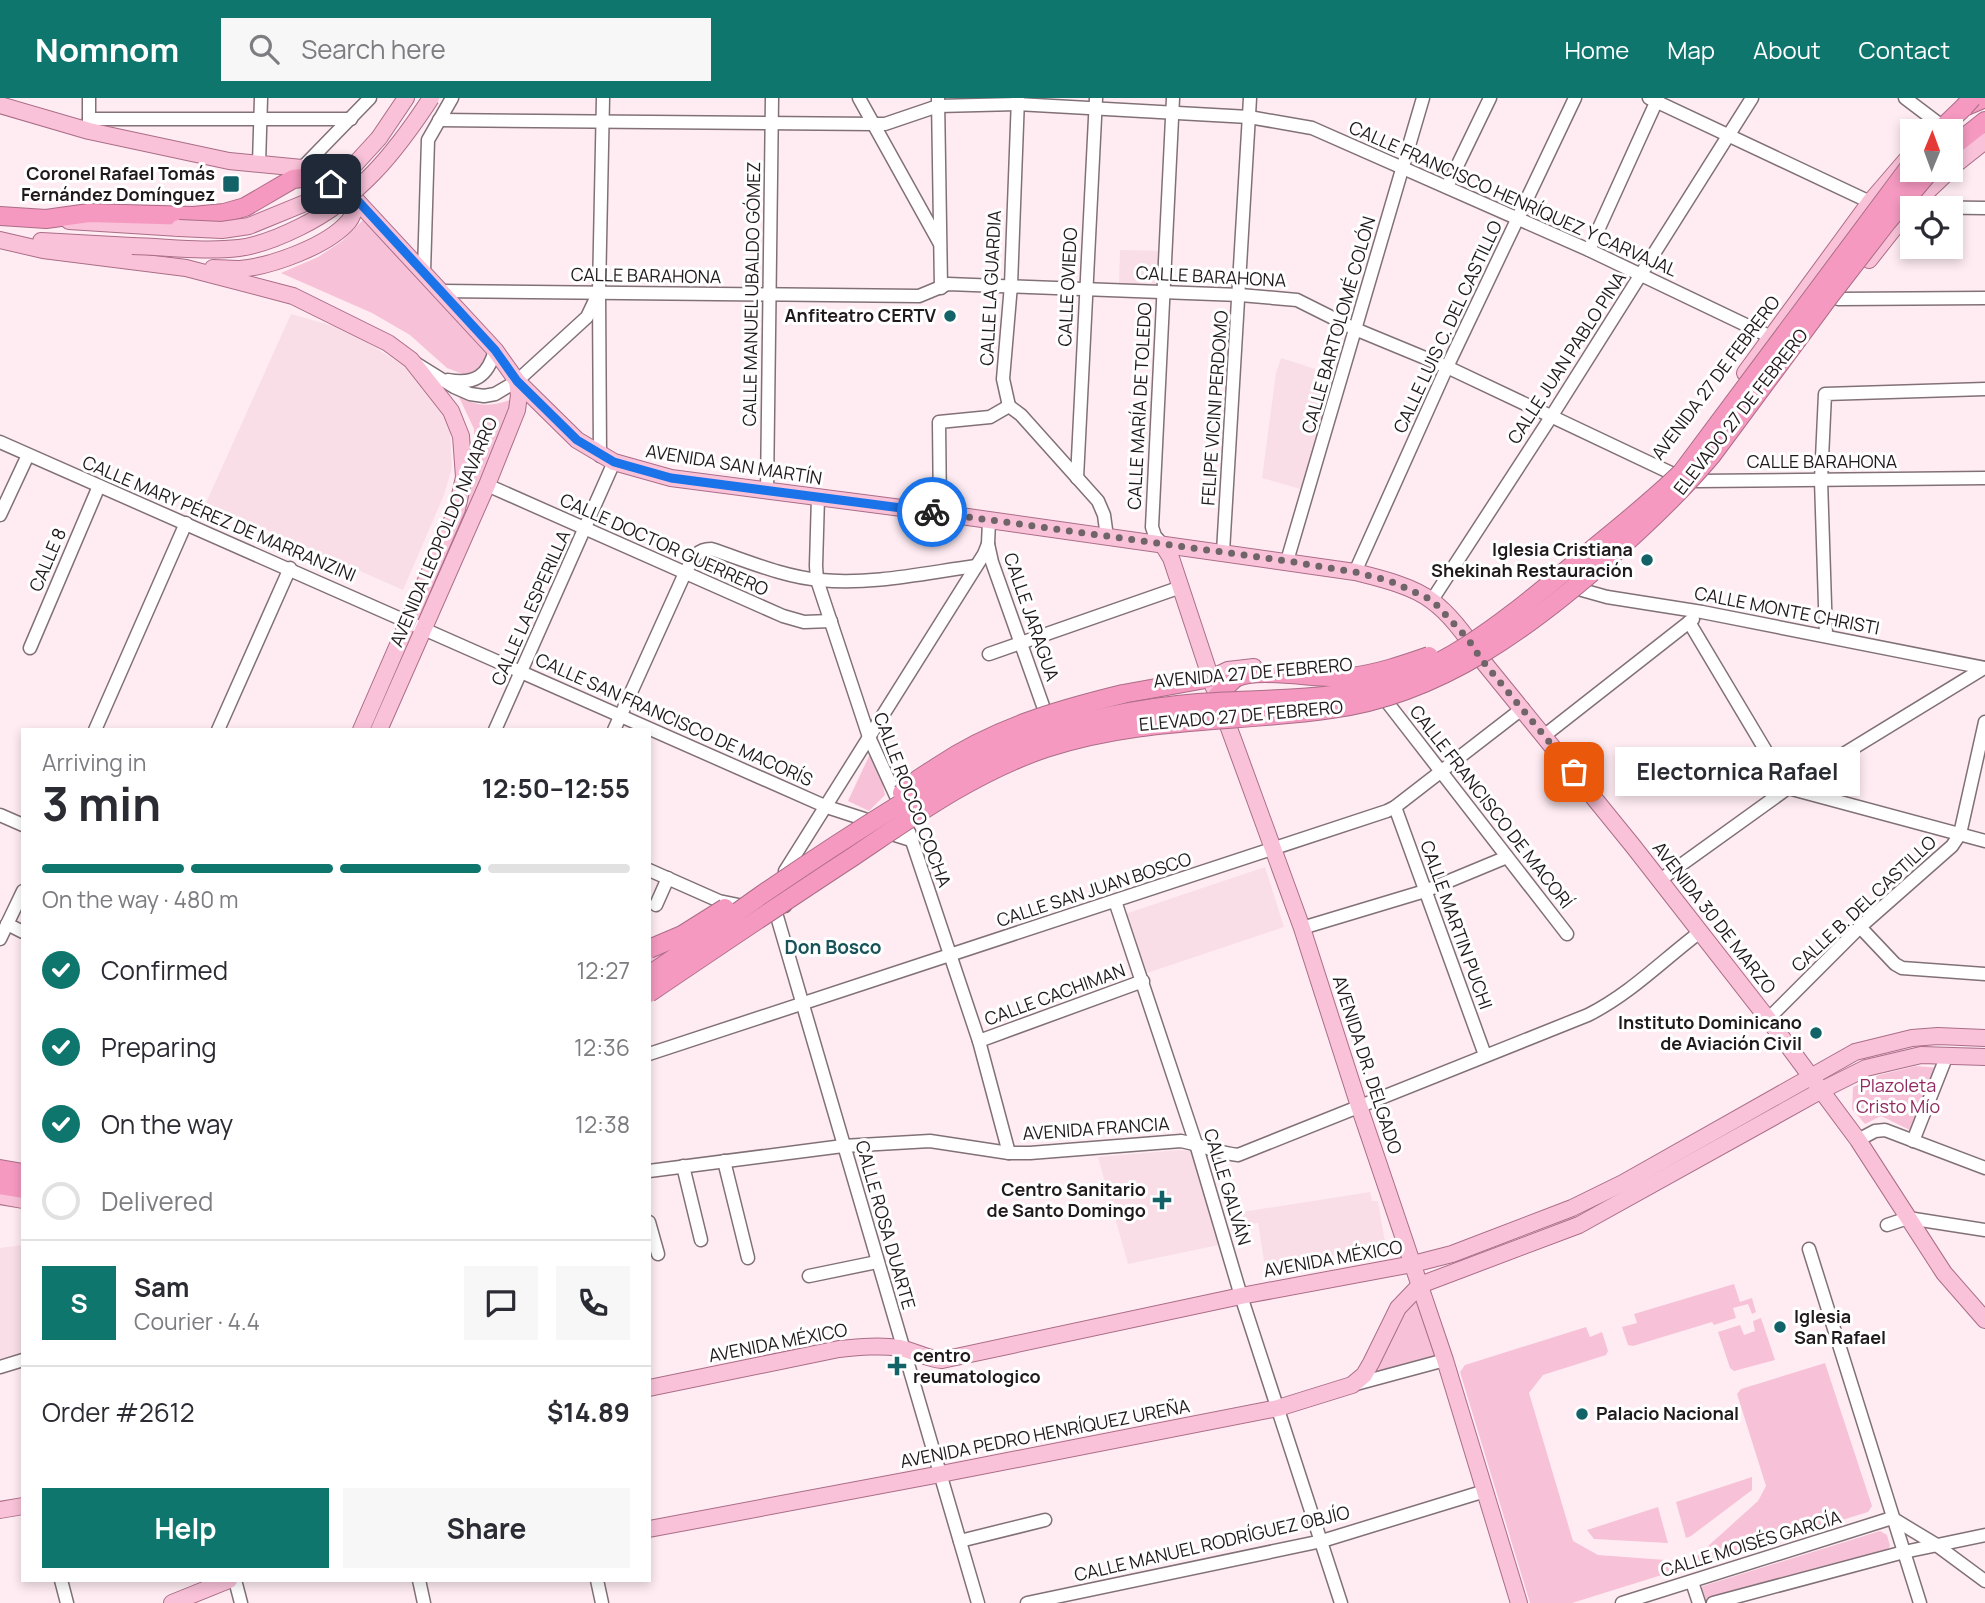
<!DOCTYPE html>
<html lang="en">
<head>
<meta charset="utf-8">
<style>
	body { margin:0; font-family:Manrope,sans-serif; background:#f7f7f7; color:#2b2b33; height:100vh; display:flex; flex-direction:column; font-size:26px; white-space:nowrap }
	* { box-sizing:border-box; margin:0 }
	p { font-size:23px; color:#7c7c81 }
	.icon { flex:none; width:38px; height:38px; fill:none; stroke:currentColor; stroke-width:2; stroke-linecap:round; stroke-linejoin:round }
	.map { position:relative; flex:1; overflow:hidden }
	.drawer { position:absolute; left:21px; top:630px; width:630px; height:854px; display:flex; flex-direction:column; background:#fff; border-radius:0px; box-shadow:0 4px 10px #0003 }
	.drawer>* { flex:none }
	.needle { width:46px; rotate:1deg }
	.controls { position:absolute; left:1900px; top:21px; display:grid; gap:14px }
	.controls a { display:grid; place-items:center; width:63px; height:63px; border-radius:0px; background:#fff; box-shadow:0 4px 10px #0003; font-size:35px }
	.pin { position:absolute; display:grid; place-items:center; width:60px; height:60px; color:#fff; margin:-30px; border-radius:14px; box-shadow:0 4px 10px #0006 }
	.courier { position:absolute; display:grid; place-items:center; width:70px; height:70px; margin:-35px; border:5px solid #1a73e8; border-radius:50%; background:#fff; color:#222; box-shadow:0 2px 9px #0007 }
	.bubble { position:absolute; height:49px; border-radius:0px; background:#fff; box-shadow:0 4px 10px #0003; font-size:23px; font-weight:700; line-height:49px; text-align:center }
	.overview em { font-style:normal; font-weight:700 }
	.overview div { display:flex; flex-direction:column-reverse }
	.overview { display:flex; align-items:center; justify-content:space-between; height:119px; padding:0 21px }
	h1 { font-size:46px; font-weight:700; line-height:52px }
	.bar { display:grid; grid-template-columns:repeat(4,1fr); gap:10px 7px; align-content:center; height:84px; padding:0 21px }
	.bar i { height:9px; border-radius:5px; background:#e1e1e2 }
	.bar .selected { background:#0f766e }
	.bar p { grid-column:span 4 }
	.line { display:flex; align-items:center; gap:18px; padding:0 21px; border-top:2px solid #e1e1e2 }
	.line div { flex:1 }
	.round { display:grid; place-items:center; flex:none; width:74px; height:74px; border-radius:0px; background:#f7f7f7 }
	ol { padding:0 21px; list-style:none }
	li { display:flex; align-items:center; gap:21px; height:77px }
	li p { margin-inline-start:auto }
	li .icon { padding:7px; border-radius:50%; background:#0f766e; color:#fff; stroke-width:4 }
	li:last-child { color:#7c7c81 }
	li i { width:38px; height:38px; border:4px solid #e1e1e2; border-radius:50% }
	.button { display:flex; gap:14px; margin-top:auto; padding:14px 21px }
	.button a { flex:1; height:80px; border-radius:0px; background:#0f766e; color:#fff; font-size:28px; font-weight:700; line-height:80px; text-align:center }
	.button a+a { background:#f7f7f7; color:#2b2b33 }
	header { display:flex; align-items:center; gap:42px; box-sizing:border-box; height:98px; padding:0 35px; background:#0f766e; color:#fff }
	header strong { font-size:33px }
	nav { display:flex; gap:38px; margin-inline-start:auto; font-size:24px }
	.search { width:490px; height:63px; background:#f7f7f7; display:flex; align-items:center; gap:18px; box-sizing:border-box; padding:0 24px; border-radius:0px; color:#7c7c81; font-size:26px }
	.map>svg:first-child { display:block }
</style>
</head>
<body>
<header>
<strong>Nomnom</strong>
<div class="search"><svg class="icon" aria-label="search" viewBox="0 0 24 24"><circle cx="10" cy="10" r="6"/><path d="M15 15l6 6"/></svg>Search here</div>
<nav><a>Home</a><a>Map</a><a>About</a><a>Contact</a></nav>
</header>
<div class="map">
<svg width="1985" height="1505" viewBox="0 0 1985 1505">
	<rect width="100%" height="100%" fill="#ffecf3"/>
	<g fill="#f9dee8">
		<path d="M1120 152 1165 153 1164 188 1119 186Z"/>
		<path d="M291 216 333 228 363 242 417 276 443 312 450 333 452 369 444 397 403 492 206 405Z"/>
		<path d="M1281 260 1340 279 1304 392 1262 380 1276 275Z"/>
		<path d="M1265 769 1284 829 1147 875 1125 816Z"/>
		<path d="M1180 1052 1200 1054 1228 1145 1128 1166 1098 1059Z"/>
		<path d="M1370 1094 1372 1103H1378L1384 1139 1388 1148 1265 1169 1258 1125 1244 1127 1242 1114Z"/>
		<path d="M23 1147V1255L0 1263V1150Z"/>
	</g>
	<g fill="#f7c2d7">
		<path d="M369 116 489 250C488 266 482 271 468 278L447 270 410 237 372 215 281 175 318 159 342 143Z"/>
		<path d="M459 299C479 309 492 309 513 301L433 515 420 510 474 383V331Z"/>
		<path d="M869 658H877L885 697 869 713 848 703Z"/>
		<path d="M1916 968 1939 970 1916 1035 1881 1018 1865 1026 1852 1011 1853 989 1879 977Z"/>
		<path d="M1734 1186 1740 1204 1752 1200 1756 1214 1752 1216 1748 1206 1733 1210 1736 1220 1714 1227 1712 1224 1633 1248 1628 1247 1622 1229 1637 1225 1634 1216Z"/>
		<path d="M1420 1194 1442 1259 1369 1280 1393 1225Z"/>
		<path d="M1761 1220 1775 1262 1734 1273 1730 1270 1718 1234 1740 1227 1744 1237 1755 1233 1753 1223Z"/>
		<path d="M1586 1229 1590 1239 1602 1234 1608 1253 1606 1257 1543 1277 1529 1295 1573 1443 1598 1457 1679 1463 1681 1471 1572 1505H1530L1460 1274 1465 1267Z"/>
		<path d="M1825 1265 1872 1408 1868 1414 1700 1466 1697 1458 1758 1403 1766 1388 1737 1296 1741 1291Z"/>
		<path d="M1752 1379V1392L1691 1438 1686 1440 1676 1404Z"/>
		<path d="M1658 1409 1668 1445 1594 1441 1587 1432Z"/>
		<path d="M1880 1433 1887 1437 1890 1448 1887 1453 1706 1503 1704 1502 1701 1491 1703 1488Z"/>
	</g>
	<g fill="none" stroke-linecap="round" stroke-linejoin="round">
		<defs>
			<g id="minor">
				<path d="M859 0 939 144"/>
				<path d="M1649 0 1870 104 1876 105"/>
				<path d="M1905 0 1938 25"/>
				<path d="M938 1 941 190"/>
				<path d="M89 21H351"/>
				<path d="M439 22 875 26H885L938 8 1017 6 1249 19 1312 30 1589 152 1771 239"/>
				<path d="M89 28V0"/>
				<path d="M259 66 261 0"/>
				<path d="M302 70 370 0"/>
				<path d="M1447 89 1490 0"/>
				<path d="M1905 109 1985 110"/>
				<path d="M1589 152 1658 0"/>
				<path d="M424 174 428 42 452 0"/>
				<path d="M441 193 919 198 948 186 1240 197 1297 202 1355 231 1447 269 1671 375 1698 383 1985 380"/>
				<path d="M1838 201 1985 200"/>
				<path d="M417 266 454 289 470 296 484 298 495 296 517 283 587 219 597 198"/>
				<path d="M448 282C475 287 488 278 495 252"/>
				<path d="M1009 308 1003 281 1011 187 1018 0"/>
				<path d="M1009 308 1021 317 1098 403 1104 417 1107 439"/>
				<path d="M0 344 827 709 864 721 895 737 911 742"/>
				<path d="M600 358 599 194 603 0"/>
				<path d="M1077 380 1096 0"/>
				<path d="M487 387 783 518 804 524 831 523"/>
				<path d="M767 393 772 0"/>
				<path d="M818 399 816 468 817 482 869 639 900 707"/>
				<path d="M940 415 939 324 990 319 1009 308"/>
				<path d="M0 417 28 357"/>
				<path d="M989 423 988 446 992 464 1048 622"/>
				<path d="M1163 447 1155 438 1152 429 1173 0"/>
				<path d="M1223 454 1250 0"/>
				<path d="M1287 463 1423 0"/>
				<path d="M1355 474 1447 269 1575 0"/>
				<path d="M1582 492 1607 499 1702 514 1985 570"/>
				<path d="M1432 502 1551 319 1752 0"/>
				<path d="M1689 524 1788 690 1985 743"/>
				<path d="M1826 538 1821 382 1825 296 1985 291"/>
				<path d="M30 550 99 388"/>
				<path d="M989 556 1181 489"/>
				<path d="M1387 604 1567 836"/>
				<path d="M95 632 186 425"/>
				<path d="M218 632 290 470"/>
				<path d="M495 632 614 364"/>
				<path d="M614 632 685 475C692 463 695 451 711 451 745 462 783 479 820 482 872 487 924 475 976 468"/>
				<path d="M1545 637 1693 521"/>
				<path d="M1395 709 1485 957"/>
				<path d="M0 717 23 727"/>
				<path d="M909 734 979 943 1009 1055"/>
				<path d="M649 772 719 803 776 815 978 1505"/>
				<path d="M1660 782 1788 690 1984 570"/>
				<path d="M1115 803 1196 1046 1241 1198 1341 1505"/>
				<path d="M656 807 668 780"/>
				<path d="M785 808V773L984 456 988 446"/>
				<path d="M7 826 23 834"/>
				<path d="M1860 829 1895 866 1902 870 1985 876"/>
				<path d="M1302 830 1425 793 1507 759"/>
				<path d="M0 841 23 793"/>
				<path d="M1768 921 1860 829 1952 748 1960 736 1985 624"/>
				<path d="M979 943 1143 883"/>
				<path d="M649 956 1387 713 1395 709 1523 610"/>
				<path d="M1858 1042 1875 1033 1885 1032 1985 1070"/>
				<path d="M1913 1043 1947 957"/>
				<path d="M724 1063 748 1160"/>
				<path d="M683 1068 701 1142"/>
				<path d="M649 1073 843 1048 930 1043 1009 1055H1030L1181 1043C1201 1047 1218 1055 1238 1057L1588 917C1630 896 1663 862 1700 834"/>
				<path d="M649 1124 658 1156"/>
				<path d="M1887 1127 1908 1120 1985 1132"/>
				<path d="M1809 1151 1920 1505"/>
				<path d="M809 1178 877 1164"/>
				<path d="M0 1269 23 1262"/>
				<path d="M1356 1286 1445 1262"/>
				<path d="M1892 1420 1935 1446 1985 1483"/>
				<path d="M960 1443 1045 1422"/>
				<path d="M61 1482 67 1505"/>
				<path d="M235 1482 241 1505"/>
				<path d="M419 1482 424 1505"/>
				<path d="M597 1482 602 1505"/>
				<path d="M1692 1484 1699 1505"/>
				<path d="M1027 1505 1322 1443 1485 1393"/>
				<path d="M1622 1505 1892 1420"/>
				<path d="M1713 1505 1904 1454 1985 1437"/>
			</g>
			<g id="major">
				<path d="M0 7 89 33 229 63 302 70 321 78 357 103 495 252 517 283 577 342 614 364 671 380 940 415 1355 474C1379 480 1413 488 1432 503 1450 516 1469 542 1481 561L1633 748 1768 921 1858 1042 1944 1175 1985 1222"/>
				<path d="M379 40 406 0"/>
				<path d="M1951 70 1985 43"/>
				<path d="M69 123 179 130"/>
				<path d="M0 142 43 152 186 170 293 198 388 245 411 262 451 313 461 338 464 379 457 411 361 632"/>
				<path d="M41 143 132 148"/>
				<path d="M1869 162 1910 110 1950 72"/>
				<path d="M213 170C222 170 231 171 240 171 272 168 328 148 349 123 353 118 355 110 357 103"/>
				<path d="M1745 275 1870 104 1913 54"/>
				<path d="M1163 447 1171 460 1214 590"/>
				<path d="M1211 580 1228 572 1254 569"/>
				<path d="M1222 611 1302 830 1359 1008 1445 1262 1519 1505"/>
				<path d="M379 632 487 387 517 312 519 297 517 283"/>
				<path d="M649 865 681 843"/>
				<path d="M0 1098 23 1102"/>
				<path d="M649 1290 839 1251C859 1249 880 1247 900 1250 915 1253 927 1261 942 1262L1241 1198 1413 1166 1452 1156 1572 1110 1623 1085 1855 954 1912 940 1938 938 1985 940"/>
				<path d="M0 1412 23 1408"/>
				<path d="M649 1431 941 1376 1278 1310 1352 1287 1364 1277 1371 1265 1398 1210 1420 1187 1579 1127 1822 992 1866 970 1921 957 1985 959"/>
				<path d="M172 1505 229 1482"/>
			</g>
			<g id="highway">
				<path d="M1939 33 1964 9 1985 0"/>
				<path d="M1951 50 1985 23"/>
				<path d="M0 118 46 121 89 115 193 118 224 115 245 109 293 81 321 78"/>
				<path d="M1123 596 1211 580"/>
				<path d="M1217 598 1235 580"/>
				<path d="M0 1071 23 1075"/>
				<path d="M0 1087 23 1091"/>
			</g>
		</defs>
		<use href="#minor" stroke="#817177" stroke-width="15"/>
		<use href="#major" stroke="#ab6d87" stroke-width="18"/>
		<use href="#highway" stroke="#ab6d87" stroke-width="20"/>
		<use href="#minor" stroke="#fff" stroke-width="12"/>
		<use href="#major" stroke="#f9c2d9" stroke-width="16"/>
		<use href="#highway" stroke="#f599c0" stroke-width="18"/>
		<defs>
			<g id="major-bridge">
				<path d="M179 130 222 132 249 128 310 103 336 87 379 40"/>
				<path d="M132 148C168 149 204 154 239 150 261 147 280 139 300 129 359 100 395 55 431 0"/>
			</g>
			<g id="highway-bridge">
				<path d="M1964 9 1972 0"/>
				<path d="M1235 580C1259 568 1319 582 1350 579 1377 576 1403 567 1429 558"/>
				<path d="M902 695C911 684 925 677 937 669 993 631 1057 612 1123 596"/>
				<path d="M649 851 682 837 725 810"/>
				<path d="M649 877C687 852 723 824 760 798 805 767 852 736 899 707 938 683 976 659 1019 643 1077 623 1136 610 1198 605 1253 601 1308 603 1363 592 1446 575 1510 518 1574 466 1611 436 1648 407 1682 374L1913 64"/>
				<path d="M649 895C717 849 785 803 854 758 915 717 975 674 1046 650 1140 619 1234 625 1331 611 1440 597 1532 528 1612 457 1648 425 1681 394 1712 357L1829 199 1887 124 1931 72"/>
			</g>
		</defs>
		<use href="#major-bridge" stroke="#ab6d87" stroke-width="18" stroke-linecap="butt"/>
		<use href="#highway-bridge" stroke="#ab6d87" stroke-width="20" stroke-linecap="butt"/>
		<use href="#major-bridge" stroke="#f9c2d9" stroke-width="16"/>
		<use href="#highway-bridge" stroke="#f599c0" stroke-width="18"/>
	</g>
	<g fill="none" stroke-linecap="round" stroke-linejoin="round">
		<path stroke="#6f6468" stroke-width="7" stroke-dasharray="0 12.6" d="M932 414 1287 463 1355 474 1390 483 1432 502 1468 541 1481 561 1574 674"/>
		<path stroke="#1a73e8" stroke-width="9" d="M331 86 358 103 495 252 517 283 577 342 614 364 671 380 932 414"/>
	</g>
	<g fill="#126268" stroke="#fff" stroke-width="2.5">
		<rect x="222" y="77" width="18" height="18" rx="3.5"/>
		<circle cx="950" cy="218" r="7"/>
		<circle cx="1647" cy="462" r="7"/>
		<circle cx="1816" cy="935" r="7"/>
		<path d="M1158.5 1091.5h7v7h7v7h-7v7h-7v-7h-7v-7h7z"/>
		<circle cx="1780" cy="1229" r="7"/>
		<path d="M893.5 1257.5h7v7h7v7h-7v7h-7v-7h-7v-7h7z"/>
		<circle cx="1582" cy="1316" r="7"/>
	</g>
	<g text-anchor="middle" stroke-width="6" stroke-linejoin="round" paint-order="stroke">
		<g font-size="18" font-weight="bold" fill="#211a1d" stroke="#fff" text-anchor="end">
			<text x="215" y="82">Coronel Rafael Tomás<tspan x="215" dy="21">Fernández Domínguez</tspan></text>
			<text x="936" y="224">Anfiteatro CERTV</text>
			<text x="1633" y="458">Iglesia Cristiana<tspan x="1633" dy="21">Shekinah Restauración</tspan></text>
			<text x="1802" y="931">Instituto Dominicano<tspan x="1802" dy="21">de Aviación Civil</tspan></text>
			<text x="1146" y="1098">Centro Sanitario<tspan x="1146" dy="21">de Santo Domingo</tspan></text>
			<text x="1794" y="1225" text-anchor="start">Iglesia<tspan x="1794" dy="21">San Rafael</tspan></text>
			<text x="913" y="1264" text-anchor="start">centro<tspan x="913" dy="21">reumatologico</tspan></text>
			<text x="1596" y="1322" text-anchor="start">Palacio Nacional</text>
		</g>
		<g font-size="18" fill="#211a1d" stroke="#fff">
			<text transform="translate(1513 101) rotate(24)" y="6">CALLE FRANCISCO HENRÍQUEZ Y CARVAJAL</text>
			<text transform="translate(646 178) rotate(1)" y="6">CALLE BARAHONA</text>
			<text transform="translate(1211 179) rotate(3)" y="6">CALLE BARAHONA</text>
			<text transform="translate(1068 189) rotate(-87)" y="6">CALLE OVIEDO</text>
			<text transform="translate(991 190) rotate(-87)" y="6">CALLE LA GUARDIA</text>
			<text transform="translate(752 196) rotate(-89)" y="6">CALLE MANUEL UBALDO GÓMEZ</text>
			<text transform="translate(1339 227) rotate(-74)" y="6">CALLE BARTOLOMÉ COLÓN</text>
			<text transform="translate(1448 229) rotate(-65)" y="6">CALLE LUIS C. DEL CASTILLO</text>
			<text transform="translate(1567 260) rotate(-57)" y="6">CALLE JUAN PABLO PINA</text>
			<text transform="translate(1716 280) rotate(-53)" y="6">AVENIDA 27 DE FEBRERO</text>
			<text transform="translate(1140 308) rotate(-87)" y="6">CALLE MARÍA DE TOLEDO</text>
			<text transform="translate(1215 310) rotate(-86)" y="6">FELIPE VICINI PERDOMO</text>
			<text transform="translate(1741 314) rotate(-52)" y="6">ELEVADO 27 DE FEBRERO</text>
			<text x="1822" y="370">CALLE BARAHONA</text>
			<text transform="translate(734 367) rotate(9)" y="6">AVENIDA SAN MARTÍN</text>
			<text transform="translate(219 421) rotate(23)" y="6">CALLE MARY PÉREZ DE MARRANZINI</text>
			<text transform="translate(444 434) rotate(-67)" y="6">AVENIDA LEOPOLDO NAVARRO</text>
			<text transform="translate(664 447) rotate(24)" y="6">CALLE DOCTOR GUERRERO</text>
			<text transform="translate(48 462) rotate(-67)" y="6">CALLE 8</text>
			<text transform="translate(531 510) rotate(-66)" y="6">CALLE LA ESPERILLA</text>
			<text transform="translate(1787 513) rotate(11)" y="6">CALLE MONTE CHRISTI</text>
			<text transform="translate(1031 519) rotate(71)" y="6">CALLE JARAGUA</text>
			<text transform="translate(1253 575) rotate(-5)" y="6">AVENIDA 27 DE FEBRERO</text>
			<text transform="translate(1241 618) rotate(-5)" y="6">ELEVADO 27 DE FEBRERO</text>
			<text transform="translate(674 622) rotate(24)" y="6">CALLE SAN FRANCISCO DE MACORÍS</text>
			<text transform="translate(912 702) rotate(69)" y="6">CALLE ROCCO COCHA</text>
			<text transform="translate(1491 709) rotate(52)" y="6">CALLE FRANCISCO DE MACORÍ</text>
			<text transform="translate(1094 792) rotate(-18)" y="6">CALLE SAN JUAN BOSCO</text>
			<text transform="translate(1864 806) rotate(-43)" y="6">CALLE B. DEL CASTILLO</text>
			<text transform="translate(1714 820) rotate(52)" y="6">AVENIDA 30 DE MARZO</text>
			<text transform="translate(1456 827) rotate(70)" y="6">CALLE MARTIN PUCHI</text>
			<text transform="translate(1055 897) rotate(-20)" y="6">CALLE CACHIMAN</text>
			<text transform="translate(1367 967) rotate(72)" y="6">AVENIDA DR. DELGADO</text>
			<text transform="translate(1096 1031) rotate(-4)" y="6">AVENIDA FRANCIA</text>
			<text transform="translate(1227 1089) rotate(73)" y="6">CALLE GALVÁN</text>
			<text transform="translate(885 1127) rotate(74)" y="6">CALLE ROSA DUARTE</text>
			<text transform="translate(1333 1161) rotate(-10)" y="6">AVENIDA MÉXICO</text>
			<text transform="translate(778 1245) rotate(-11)" y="6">AVENIDA MÉXICO</text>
			<text transform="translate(1045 1336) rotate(-11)" y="6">AVENIDA PEDRO HENRÍQUEZ UREÑA</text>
			<text transform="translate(1212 1446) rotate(-13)" y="6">CALLE MANUEL RODRÍGUEZ OBJÍO</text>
			<text transform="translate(1751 1446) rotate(-17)" y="6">CALLE MOISÉS GARCÍA</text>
		</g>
		<g font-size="18" fill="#912a5f" stroke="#fff">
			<text x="1898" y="994">Plazoleta<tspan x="1898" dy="21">Cristo Mío</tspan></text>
		</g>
		<g font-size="19" font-weight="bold" fill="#175358" stroke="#fff">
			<text x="833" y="856">Don Bosco</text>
		</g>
	</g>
</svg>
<div class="controls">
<a><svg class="needle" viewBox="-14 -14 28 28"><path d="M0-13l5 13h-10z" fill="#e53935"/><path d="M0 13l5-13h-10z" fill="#7c7c81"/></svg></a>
<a><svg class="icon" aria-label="locate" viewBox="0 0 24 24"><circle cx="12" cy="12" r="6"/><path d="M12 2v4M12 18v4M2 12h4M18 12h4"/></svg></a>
</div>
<div class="pin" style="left:1574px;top:674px;background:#ea580c"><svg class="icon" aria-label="bag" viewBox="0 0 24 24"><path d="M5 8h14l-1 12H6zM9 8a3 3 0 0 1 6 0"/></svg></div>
<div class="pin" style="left:331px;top:86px;background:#1f2937"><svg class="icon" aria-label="home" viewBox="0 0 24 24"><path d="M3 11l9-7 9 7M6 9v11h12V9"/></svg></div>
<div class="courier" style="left:932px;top:414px"><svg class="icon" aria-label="bike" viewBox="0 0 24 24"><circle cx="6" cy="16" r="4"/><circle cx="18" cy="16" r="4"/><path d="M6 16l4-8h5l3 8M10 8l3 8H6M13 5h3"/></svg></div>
<div class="bubble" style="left:1615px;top:649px;width:245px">Electornica Rafael</div>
<section class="drawer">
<div class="overview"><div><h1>3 min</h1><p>Arriving in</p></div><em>12:50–12:55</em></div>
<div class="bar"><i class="selected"></i><i class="selected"></i><i class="selected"></i><i></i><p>On the way · 480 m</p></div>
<ol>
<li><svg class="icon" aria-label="check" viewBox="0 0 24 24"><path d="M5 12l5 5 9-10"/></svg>Confirmed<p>12:27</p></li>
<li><svg class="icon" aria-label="check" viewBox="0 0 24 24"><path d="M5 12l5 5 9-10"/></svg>Preparing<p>12:36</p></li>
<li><svg class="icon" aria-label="check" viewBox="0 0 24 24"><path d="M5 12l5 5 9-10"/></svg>On the way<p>12:38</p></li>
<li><i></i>Delivered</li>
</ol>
<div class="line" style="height:126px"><b class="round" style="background:#0f766e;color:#fff">S</b><div><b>Sam</b><p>Courier · 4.4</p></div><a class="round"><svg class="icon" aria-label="chat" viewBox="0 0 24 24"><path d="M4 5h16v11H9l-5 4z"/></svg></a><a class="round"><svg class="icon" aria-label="phone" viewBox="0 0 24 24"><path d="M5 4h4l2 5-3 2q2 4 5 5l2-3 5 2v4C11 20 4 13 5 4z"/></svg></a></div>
<div class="line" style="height:91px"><div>Order #2612</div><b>$14.89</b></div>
<div class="button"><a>Help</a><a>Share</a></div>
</section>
</div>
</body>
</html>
